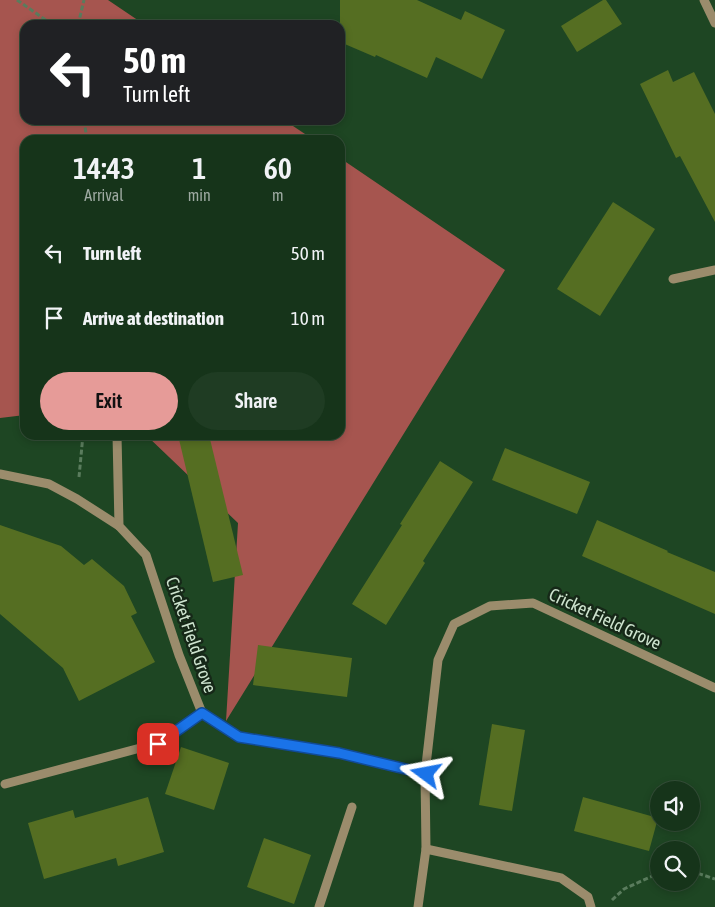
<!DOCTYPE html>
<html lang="en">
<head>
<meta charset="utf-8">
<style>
  :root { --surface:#16341a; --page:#1f3c23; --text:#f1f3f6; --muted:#9eaaa2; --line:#354f39; --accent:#e69b98 }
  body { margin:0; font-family:"Asap Condensed",sans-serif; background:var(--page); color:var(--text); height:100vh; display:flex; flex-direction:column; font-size:19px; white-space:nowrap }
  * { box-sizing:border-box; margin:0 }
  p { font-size:16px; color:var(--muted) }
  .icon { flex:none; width:28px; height:28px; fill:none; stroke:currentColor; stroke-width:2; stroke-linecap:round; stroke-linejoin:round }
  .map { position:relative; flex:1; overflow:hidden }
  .details { position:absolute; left:20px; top:135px; width:325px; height:305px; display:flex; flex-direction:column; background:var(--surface); border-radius:15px; box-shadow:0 2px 8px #0003,0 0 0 1px var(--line) }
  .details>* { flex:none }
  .banner { position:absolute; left:20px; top:20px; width:325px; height:105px; border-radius:15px; box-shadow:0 2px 8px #0003,0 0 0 1px var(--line); background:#202124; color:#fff; overflow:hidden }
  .controls { position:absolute; left:650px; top:781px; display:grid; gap:10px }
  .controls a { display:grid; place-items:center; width:50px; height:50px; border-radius:50%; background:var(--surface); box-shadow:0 2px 8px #0003,0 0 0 1px var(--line); font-size:25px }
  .pin { position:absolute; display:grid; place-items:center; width:42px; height:42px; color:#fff; margin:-21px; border-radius:10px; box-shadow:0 2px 8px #0006 }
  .me { position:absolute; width:55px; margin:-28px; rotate:283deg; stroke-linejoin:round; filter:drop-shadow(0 0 4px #0008) }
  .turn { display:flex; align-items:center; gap:18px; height:105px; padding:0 20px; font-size:22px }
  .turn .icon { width:65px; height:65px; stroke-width:2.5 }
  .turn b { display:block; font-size:35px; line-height:42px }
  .eta { display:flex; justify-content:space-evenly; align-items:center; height:85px; text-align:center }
  .eta b { font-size:30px; font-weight:600; line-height:35px }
  .cta { display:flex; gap:10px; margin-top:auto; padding:10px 20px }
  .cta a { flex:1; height:58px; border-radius:30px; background:var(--accent); color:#111; font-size:20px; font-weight:600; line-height:58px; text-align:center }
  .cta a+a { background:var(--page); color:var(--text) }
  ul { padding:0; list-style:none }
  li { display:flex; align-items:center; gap:15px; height:65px; padding:0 20px }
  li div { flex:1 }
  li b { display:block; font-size:19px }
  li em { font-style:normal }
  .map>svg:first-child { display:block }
  .forest { fill:#a6554f }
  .building { fill:#556e22 }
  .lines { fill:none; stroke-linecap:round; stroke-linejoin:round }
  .path { stroke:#5a7c5d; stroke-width:3; stroke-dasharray:5 2.5; stroke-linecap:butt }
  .minor { stroke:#9b8c6c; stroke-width:9 }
  .route-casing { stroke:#114b97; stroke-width:12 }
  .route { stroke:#1a73e8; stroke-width:9 }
  .labels { text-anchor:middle; stroke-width:5; stroke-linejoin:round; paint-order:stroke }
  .street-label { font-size:18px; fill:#cee4cf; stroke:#162818 }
</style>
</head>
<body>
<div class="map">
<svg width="715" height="907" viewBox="0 0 715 907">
  <rect width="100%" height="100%" fill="#1e4623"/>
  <g class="forest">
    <polygon points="0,0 108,0 145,25 25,25 25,120 284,120 314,140 25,140 25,415 0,418"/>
    <polygon points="340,158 505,270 226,721 238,523 146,435 340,435"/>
  </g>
  <g class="building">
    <polygon points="340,0 417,0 461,20 465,11 505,30 482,79 436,57 427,78 376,55 375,57 340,42"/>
    <polygon points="603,0 606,0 622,24 577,52 561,26"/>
    <polygon points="668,70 673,82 694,72 715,114 715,222 680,156 676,158 640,84"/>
    <polygon points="613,202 655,229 600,316 557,289"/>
    <polygon points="178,435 209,435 243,575 213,582"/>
    <polygon points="505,448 590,482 577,514 492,480"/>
    <polygon points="440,461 473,482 423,561 425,563 386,625 352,604 402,525 400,524"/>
    <polygon points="597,520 668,551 667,552 715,572 715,614 582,556"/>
    <polygon points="0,525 61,546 84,565 92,559 124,586 137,613 131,616 155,662 79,701 63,668 0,614"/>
    <polygon points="258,645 352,658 347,697 253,685"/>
    <polygon points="492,724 525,730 512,811 479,805"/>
    <polygon points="181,747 229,763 214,810 165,794"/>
    <polygon points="148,797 164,852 118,866 116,858 44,879 28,823 73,810 75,818"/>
    <polygon points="583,797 658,818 649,851 574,831"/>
    <polygon points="264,838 311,855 294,904 247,887"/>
  </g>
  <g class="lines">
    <g class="path">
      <polyline points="17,0 53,25"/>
      <polyline points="78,25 84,0"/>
      <polyline points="84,120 87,140"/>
      <polyline points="79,477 83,435"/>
      <polyline points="691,871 715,879"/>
      <polyline points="612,900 624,889 659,873"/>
    </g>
    <g class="minor">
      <polyline points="704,0 715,23"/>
      <polyline points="673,279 715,270"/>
      <polyline points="117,435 119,526 146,555 179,655 202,713 239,737 339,753 425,774 426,849 418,907"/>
      <polyline points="0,474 49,484 77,499 119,526"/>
      <polyline points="425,774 438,660 454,624 490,606 533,603 715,688"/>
      <polyline points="5,784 159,743 202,713"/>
      <polyline points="426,849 561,878 588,897 591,907"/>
      <polyline points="319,907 352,807"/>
    </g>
  </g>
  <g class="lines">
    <defs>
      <polyline id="route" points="158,744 202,713 239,737 339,753 426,774"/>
    </defs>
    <use href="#route" class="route-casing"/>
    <use href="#route" class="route"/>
  </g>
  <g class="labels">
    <g class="street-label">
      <text transform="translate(605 619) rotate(25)" y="6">Cricket Field Grove</text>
      <text transform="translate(191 635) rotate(71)" y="6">Cricket Field Grove</text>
    </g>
  </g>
</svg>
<div class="controls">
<a><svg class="icon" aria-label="sound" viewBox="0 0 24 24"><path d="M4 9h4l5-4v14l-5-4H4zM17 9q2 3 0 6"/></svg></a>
<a><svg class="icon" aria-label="search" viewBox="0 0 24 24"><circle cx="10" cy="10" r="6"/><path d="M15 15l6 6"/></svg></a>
</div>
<div class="pin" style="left:158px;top:744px;background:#d93025"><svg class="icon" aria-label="arrive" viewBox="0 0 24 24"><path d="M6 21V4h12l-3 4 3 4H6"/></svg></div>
<svg class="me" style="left:426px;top:774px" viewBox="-20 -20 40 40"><path d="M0-17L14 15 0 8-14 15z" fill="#1a73e8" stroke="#fff" stroke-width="4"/></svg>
<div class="banner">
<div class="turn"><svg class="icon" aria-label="left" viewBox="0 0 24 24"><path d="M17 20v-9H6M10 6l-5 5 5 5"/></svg><div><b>50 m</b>Turn left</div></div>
</div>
<section class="details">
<div class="eta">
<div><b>14:43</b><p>Arrival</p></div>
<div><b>1</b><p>min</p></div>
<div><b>60</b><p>m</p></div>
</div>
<ul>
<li><svg class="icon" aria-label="left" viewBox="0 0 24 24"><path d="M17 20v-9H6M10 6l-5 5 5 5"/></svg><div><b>Turn left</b></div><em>50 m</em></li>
<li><svg class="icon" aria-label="arrive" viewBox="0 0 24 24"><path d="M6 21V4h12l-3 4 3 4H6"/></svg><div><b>Arrive at destination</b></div><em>10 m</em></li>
</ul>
<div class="cta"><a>Exit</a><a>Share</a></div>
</section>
</div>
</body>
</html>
